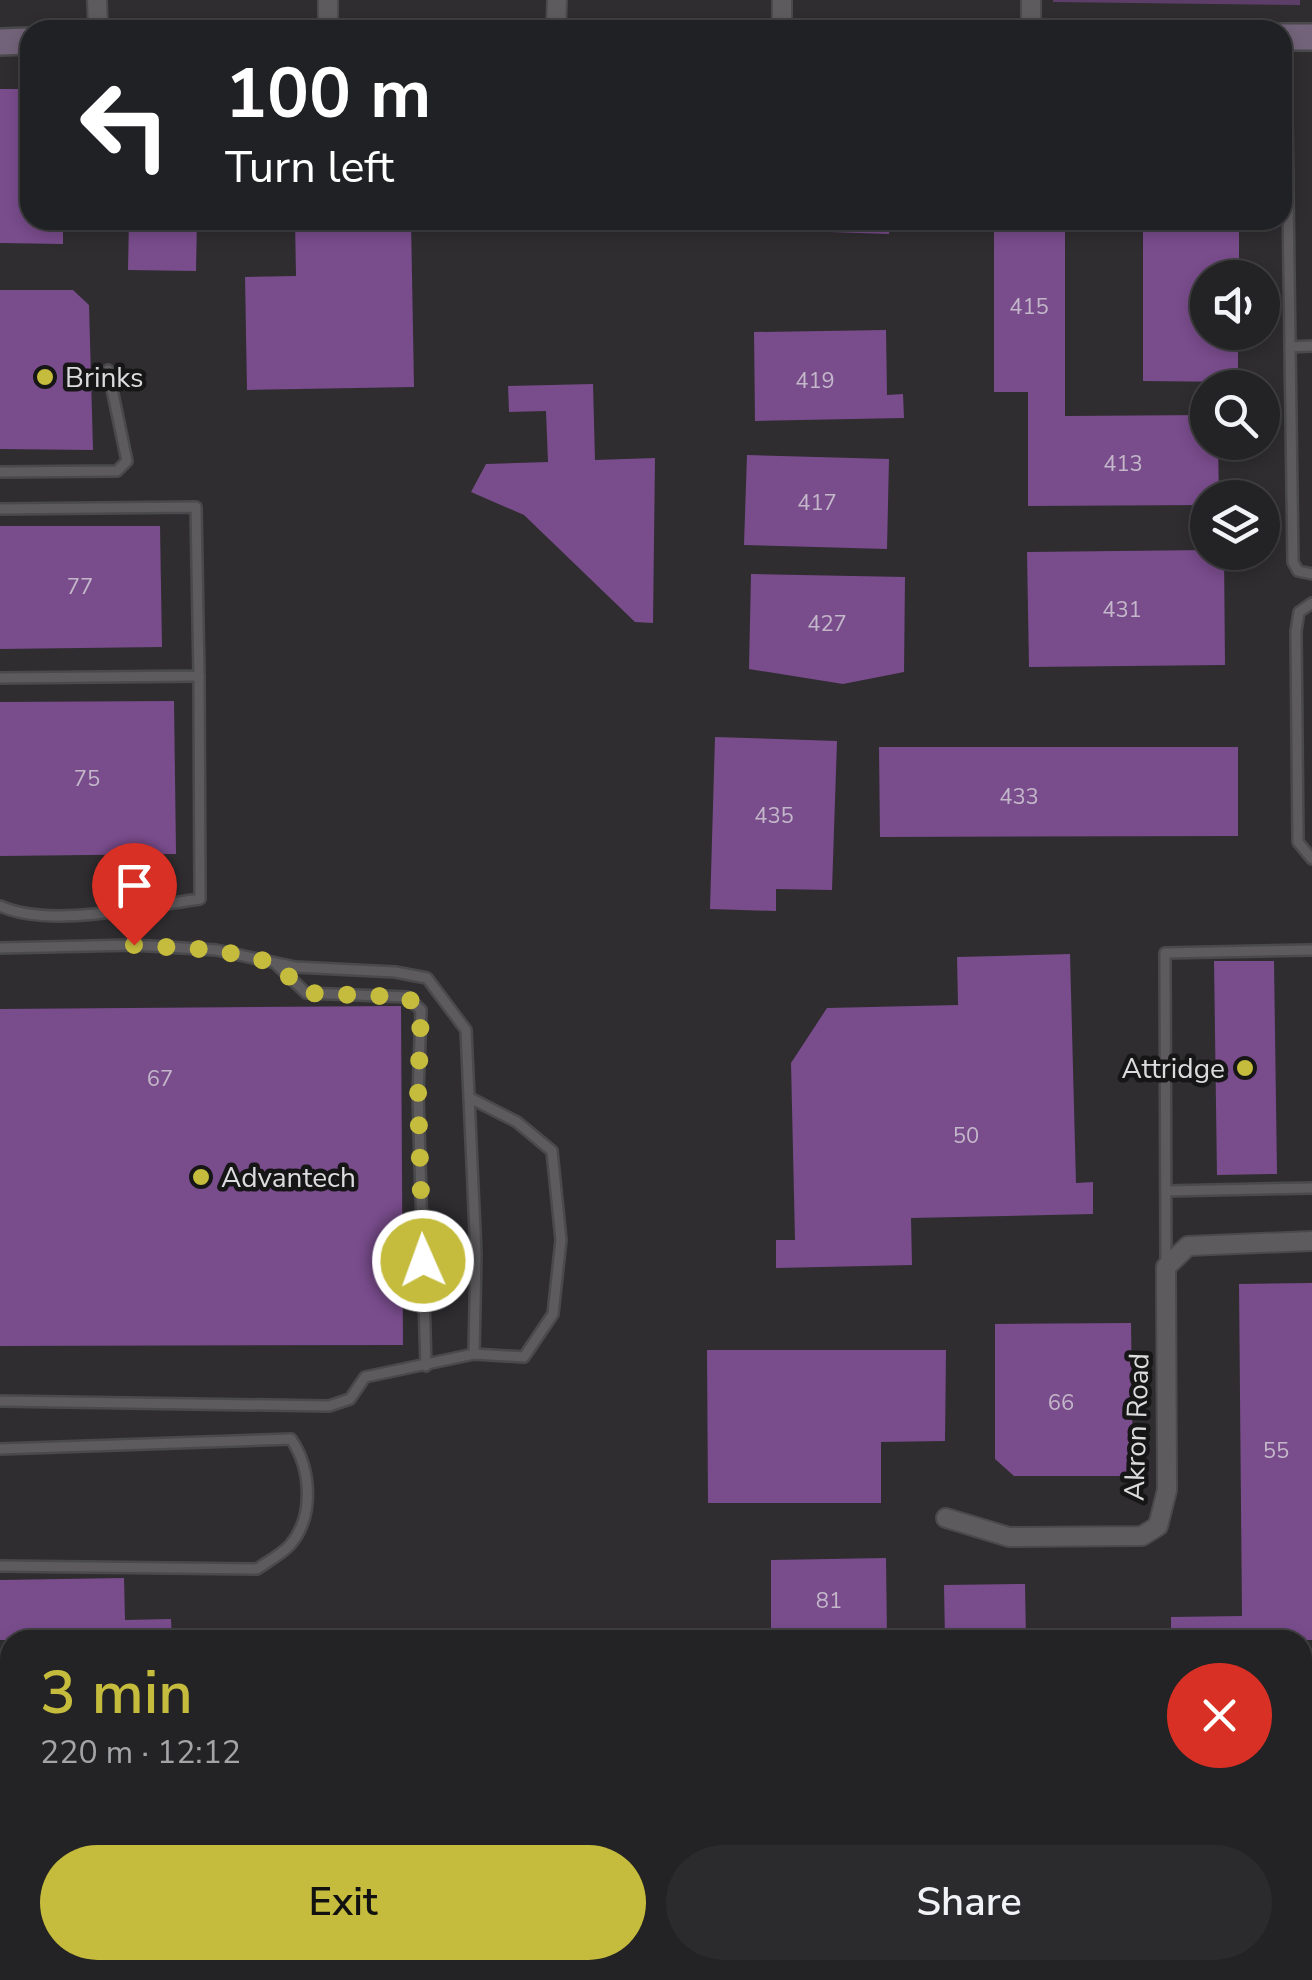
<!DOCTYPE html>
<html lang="en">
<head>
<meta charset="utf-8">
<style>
  :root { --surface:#232224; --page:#2b2a2c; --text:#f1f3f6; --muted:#a3a4a6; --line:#403f41; --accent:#c5bc3d }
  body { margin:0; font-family:"Nunito Sans",sans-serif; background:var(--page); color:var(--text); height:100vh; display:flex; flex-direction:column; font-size:38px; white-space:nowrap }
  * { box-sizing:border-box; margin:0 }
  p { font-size:32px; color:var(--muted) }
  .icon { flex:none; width:55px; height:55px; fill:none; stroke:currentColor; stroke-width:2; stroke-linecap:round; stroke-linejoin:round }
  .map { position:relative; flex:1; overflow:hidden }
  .drawer { position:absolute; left:0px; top:1630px; width:1312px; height:350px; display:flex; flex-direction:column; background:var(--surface); border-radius:30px 30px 0 0; box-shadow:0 5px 15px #0003,0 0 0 2px var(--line) }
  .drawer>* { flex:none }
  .hud { position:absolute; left:20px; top:20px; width:1272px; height:210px; border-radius:30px; box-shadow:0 5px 15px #0003,0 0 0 2px var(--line); background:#202124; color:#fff; overflow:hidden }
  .fabs { position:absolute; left:1190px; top:260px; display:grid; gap:20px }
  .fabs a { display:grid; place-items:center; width:90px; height:90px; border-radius:50%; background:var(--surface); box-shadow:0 5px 15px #0003,0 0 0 2px var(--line); font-size:50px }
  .pin { position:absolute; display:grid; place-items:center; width:85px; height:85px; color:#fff; margin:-102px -42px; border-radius:50% 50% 50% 0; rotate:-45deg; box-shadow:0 0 10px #0007 }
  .pin .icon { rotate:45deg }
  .me { position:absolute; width:110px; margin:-55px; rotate:358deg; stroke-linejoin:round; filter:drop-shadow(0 0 8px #0008) }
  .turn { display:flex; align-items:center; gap:35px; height:210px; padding:0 40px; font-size:45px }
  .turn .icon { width:130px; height:130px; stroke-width:2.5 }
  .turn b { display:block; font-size:70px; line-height:85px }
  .round { display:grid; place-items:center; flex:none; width:105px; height:105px; border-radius:52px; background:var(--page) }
  .summary { display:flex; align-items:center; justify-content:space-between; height:170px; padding:0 40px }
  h1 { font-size:60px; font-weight:600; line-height:75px; color:var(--accent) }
  .primary-button { display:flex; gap:20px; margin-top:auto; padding:20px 40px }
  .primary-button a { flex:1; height:115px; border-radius:60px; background:var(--accent); color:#111; font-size:40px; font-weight:600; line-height:115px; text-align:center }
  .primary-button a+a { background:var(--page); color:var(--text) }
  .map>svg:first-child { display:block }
  .green { fill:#5c3e68 }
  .building { fill:#794c8c }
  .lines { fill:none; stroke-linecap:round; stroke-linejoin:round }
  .service-casing { stroke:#4a494b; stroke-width:14 }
  .minor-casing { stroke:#4a494b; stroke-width:22 }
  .secondary-casing { stroke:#4a494b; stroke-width:30 }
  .path { stroke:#787679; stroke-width:2.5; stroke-dasharray:10 5; stroke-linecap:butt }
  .service { stroke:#5d5b5e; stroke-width:9 }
  .minor { stroke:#5d5b5e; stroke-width:18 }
  .secondary { stroke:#73637a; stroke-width:25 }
  .rail-casing { stroke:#8f8e90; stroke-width:9 }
  .rail { stroke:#171617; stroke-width:5; stroke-dasharray:15; stroke-linecap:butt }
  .route { stroke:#c5bc3d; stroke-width:18; stroke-dasharray:0 32.4 }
  .poi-dot { fill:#c5bc3d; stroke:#171617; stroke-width:4 }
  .labels { text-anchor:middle; stroke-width:9; stroke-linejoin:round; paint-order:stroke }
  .number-label { font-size:22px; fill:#c3b7c9 }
  .poi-label { font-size:28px; fill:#dcdbdd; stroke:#171617; text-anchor:start }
  .street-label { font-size:28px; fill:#dcdbdd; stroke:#171617 }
</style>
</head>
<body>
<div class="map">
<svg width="1312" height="1980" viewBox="0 0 1312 1980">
  <rect width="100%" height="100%" fill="#2f2d30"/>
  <polygon class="green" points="1053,0 1300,0 1300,5 1053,2"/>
  <g class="building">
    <polygon points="0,89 30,89 30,220 63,220 63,244 0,243"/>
    <polygon points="129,220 197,220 196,271 128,270"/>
    <polygon points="295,220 411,220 414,387 247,390 245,277 296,276"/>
    <polygon points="801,220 890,220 889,234 800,231"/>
    <polygon points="994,220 1065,220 1065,416 1208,415 1208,442 1218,442 1219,498 1208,498 1208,505 1028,506 1028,392 994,392"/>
    <polygon points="1143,220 1239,220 1239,278 1208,278 1208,332 1238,332 1238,382 1143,381"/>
    <polygon points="0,290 73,290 89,305 93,450 0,449"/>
    <polygon points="886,330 887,395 903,394 904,418 755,421 754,332"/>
    <polygon points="593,384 595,460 655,458 653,623 635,622 524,515 471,492 486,464 548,462 546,411 509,412 508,386"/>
    <polygon points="747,455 889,459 887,549 744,545"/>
    <polygon points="0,526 160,526 162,647 0,649"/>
    <polygon points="1208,550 1224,552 1225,665 1029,667 1027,552"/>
    <polygon points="751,574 905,577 904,672 843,684 749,669"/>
    <polygon points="174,701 176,854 0,856 0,702"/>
    <polygon points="715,737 837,741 832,890 776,889 776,911 710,909"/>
    <polygon points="879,747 1238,747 1238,836 880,837"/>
    <polygon points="1070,954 1076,1183 1093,1182 1093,1214 911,1218 912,1265 776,1268 776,1240 795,1240 791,1063 827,1008 958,1005 957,957"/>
    <polygon points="1214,961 1274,961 1277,1174 1217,1175"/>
    <polygon points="401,1006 403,1345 0,1346 0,1009"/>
    <polygon points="1312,1283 1312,1640 1171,1640 1171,1617 1242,1616 1239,1284"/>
    <polygon points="1131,1323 1133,1476 1014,1476 995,1459 995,1324"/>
    <polygon points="707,1350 946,1350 945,1441 881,1442 881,1503 708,1503"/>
    <polygon points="886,1558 887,1640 771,1640 771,1560"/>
    <polygon points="124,1578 125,1620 171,1619 172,1640 0,1640 0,1580"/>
    <polygon points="1025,1584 1026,1640 945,1640 944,1585"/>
  </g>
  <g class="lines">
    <defs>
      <g id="service">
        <polyline points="1286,41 1290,347 1312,346"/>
        <polyline points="1290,347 1293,562 1298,571 1312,574"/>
        <polyline points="0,472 117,471 127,461 108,370"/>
        <polyline points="0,509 196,507 199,676 0,678"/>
        <polyline points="1312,603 1299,612 1296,631 1298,842 1312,859"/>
        <path d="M0 906C51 929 144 906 200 899L199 676"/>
        <polyline points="0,948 134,945 216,950 295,967 395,972 427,978 466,1030 476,1254 474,1354"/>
        <polyline points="277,965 306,993 407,997 421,1010 418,1095 426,1366"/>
        <polyline points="1166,1191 1312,1188"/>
        <polyline points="1166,1264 1165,953 1312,950"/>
        <polyline points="0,1401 329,1406 350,1399 365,1377 474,1354 524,1357 553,1314 561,1240 552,1151 517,1122 470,1098"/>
        <path d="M0 1449 291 1439C311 1468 315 1516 290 1545 282 1554 267 1562 257 1569L0 1566"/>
        <polyline points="1302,1894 1312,1890"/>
        <polyline points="964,1980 982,1970"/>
        <polyline points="1053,1980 1057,1970"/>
      </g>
      <g id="minor">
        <polyline points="97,0 98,30"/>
        <polyline points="328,30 328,0"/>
        <polyline points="556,30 557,0"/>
        <polyline points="782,30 782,0"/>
        <polyline points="1031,30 1031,0"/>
        <polyline points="946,1518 1009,1537 1142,1536 1158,1526 1167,1490 1166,1267 1188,1246 1312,1241"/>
        <polyline points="1190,1970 1191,1980"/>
      </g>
      <g id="secondary">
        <polyline points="1282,37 1312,37"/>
        <polyline points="0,42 30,41"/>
      </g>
    </defs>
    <use href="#service" class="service-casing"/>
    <use href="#minor" class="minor-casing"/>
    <use href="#secondary" class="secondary-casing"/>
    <polyline class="path" points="1067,1978 1174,1975"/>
    <use href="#service" class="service"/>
    <use href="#minor" class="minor"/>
    <use href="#secondary" class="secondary"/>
    <defs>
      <g id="rail">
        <polyline points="1302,1769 1312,1766"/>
        <polyline points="1302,1795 1312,1792"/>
        <polyline points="1302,1816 1312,1813"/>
        <polyline points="673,1980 705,1970"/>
        <polyline points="709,1980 741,1970"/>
        <polyline points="742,1980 774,1970"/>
        <polyline points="777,1980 809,1970"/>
      </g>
    </defs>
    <use href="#rail" class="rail-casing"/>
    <use href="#rail" class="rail"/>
  </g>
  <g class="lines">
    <polyline class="route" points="134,945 216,950 275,963 306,993 407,997 421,1010 418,1096 423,1261"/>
  </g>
  <g class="poi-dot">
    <circle cx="45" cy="377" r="10"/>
    <circle cx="1245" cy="1068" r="10"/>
    <circle cx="201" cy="1177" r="10"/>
  </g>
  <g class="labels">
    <g class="number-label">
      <text x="1029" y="314">415</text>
      <text x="815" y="388">419</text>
      <text x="1123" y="471">413</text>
      <text x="817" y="510">417</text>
      <text x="80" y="594">77</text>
      <text x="1122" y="617">431</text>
      <text x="827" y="631">427</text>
      <text x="87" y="786">75</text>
      <text x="1019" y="804">433</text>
      <text x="774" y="823">435</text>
      <text x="160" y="1086">67</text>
      <text x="966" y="1143">50</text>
      <text x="1061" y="1410">66</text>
      <text x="1276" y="1458">55</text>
      <text x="829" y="1608">81</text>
    </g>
    <g class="poi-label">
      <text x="65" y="387">Brinks</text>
      <text x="1225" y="1078" text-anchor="end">Attridge</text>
      <text x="221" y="1187">Advantech</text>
    </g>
    <g class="street-label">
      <text transform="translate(1136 1427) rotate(-88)" y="10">Akron Road</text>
    </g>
  </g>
</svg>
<div class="fabs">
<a><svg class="icon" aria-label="sound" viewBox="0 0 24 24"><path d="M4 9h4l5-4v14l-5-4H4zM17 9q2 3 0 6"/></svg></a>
<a><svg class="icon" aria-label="search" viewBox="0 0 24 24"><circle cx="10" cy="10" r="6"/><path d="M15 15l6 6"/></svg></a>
<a><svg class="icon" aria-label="layers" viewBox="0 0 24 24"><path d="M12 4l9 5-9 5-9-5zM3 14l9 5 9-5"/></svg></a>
</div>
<div class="pin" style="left:134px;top:945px;background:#d93025"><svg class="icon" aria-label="arrive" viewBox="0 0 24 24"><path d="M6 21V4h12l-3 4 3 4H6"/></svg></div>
<svg class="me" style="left:423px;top:1261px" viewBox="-20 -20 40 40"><circle r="17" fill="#c5bc3d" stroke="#fff" stroke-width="3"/><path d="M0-11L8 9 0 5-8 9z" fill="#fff"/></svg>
<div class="hud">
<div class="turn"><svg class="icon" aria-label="left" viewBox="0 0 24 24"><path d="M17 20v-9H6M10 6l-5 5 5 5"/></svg><div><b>100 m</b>Turn left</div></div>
</div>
<section class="drawer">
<div class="summary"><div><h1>3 min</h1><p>220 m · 12:12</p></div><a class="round" style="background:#d93025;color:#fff"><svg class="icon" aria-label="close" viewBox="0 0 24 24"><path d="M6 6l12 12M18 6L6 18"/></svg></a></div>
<div class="primary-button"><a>Exit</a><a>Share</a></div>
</section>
</div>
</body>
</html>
